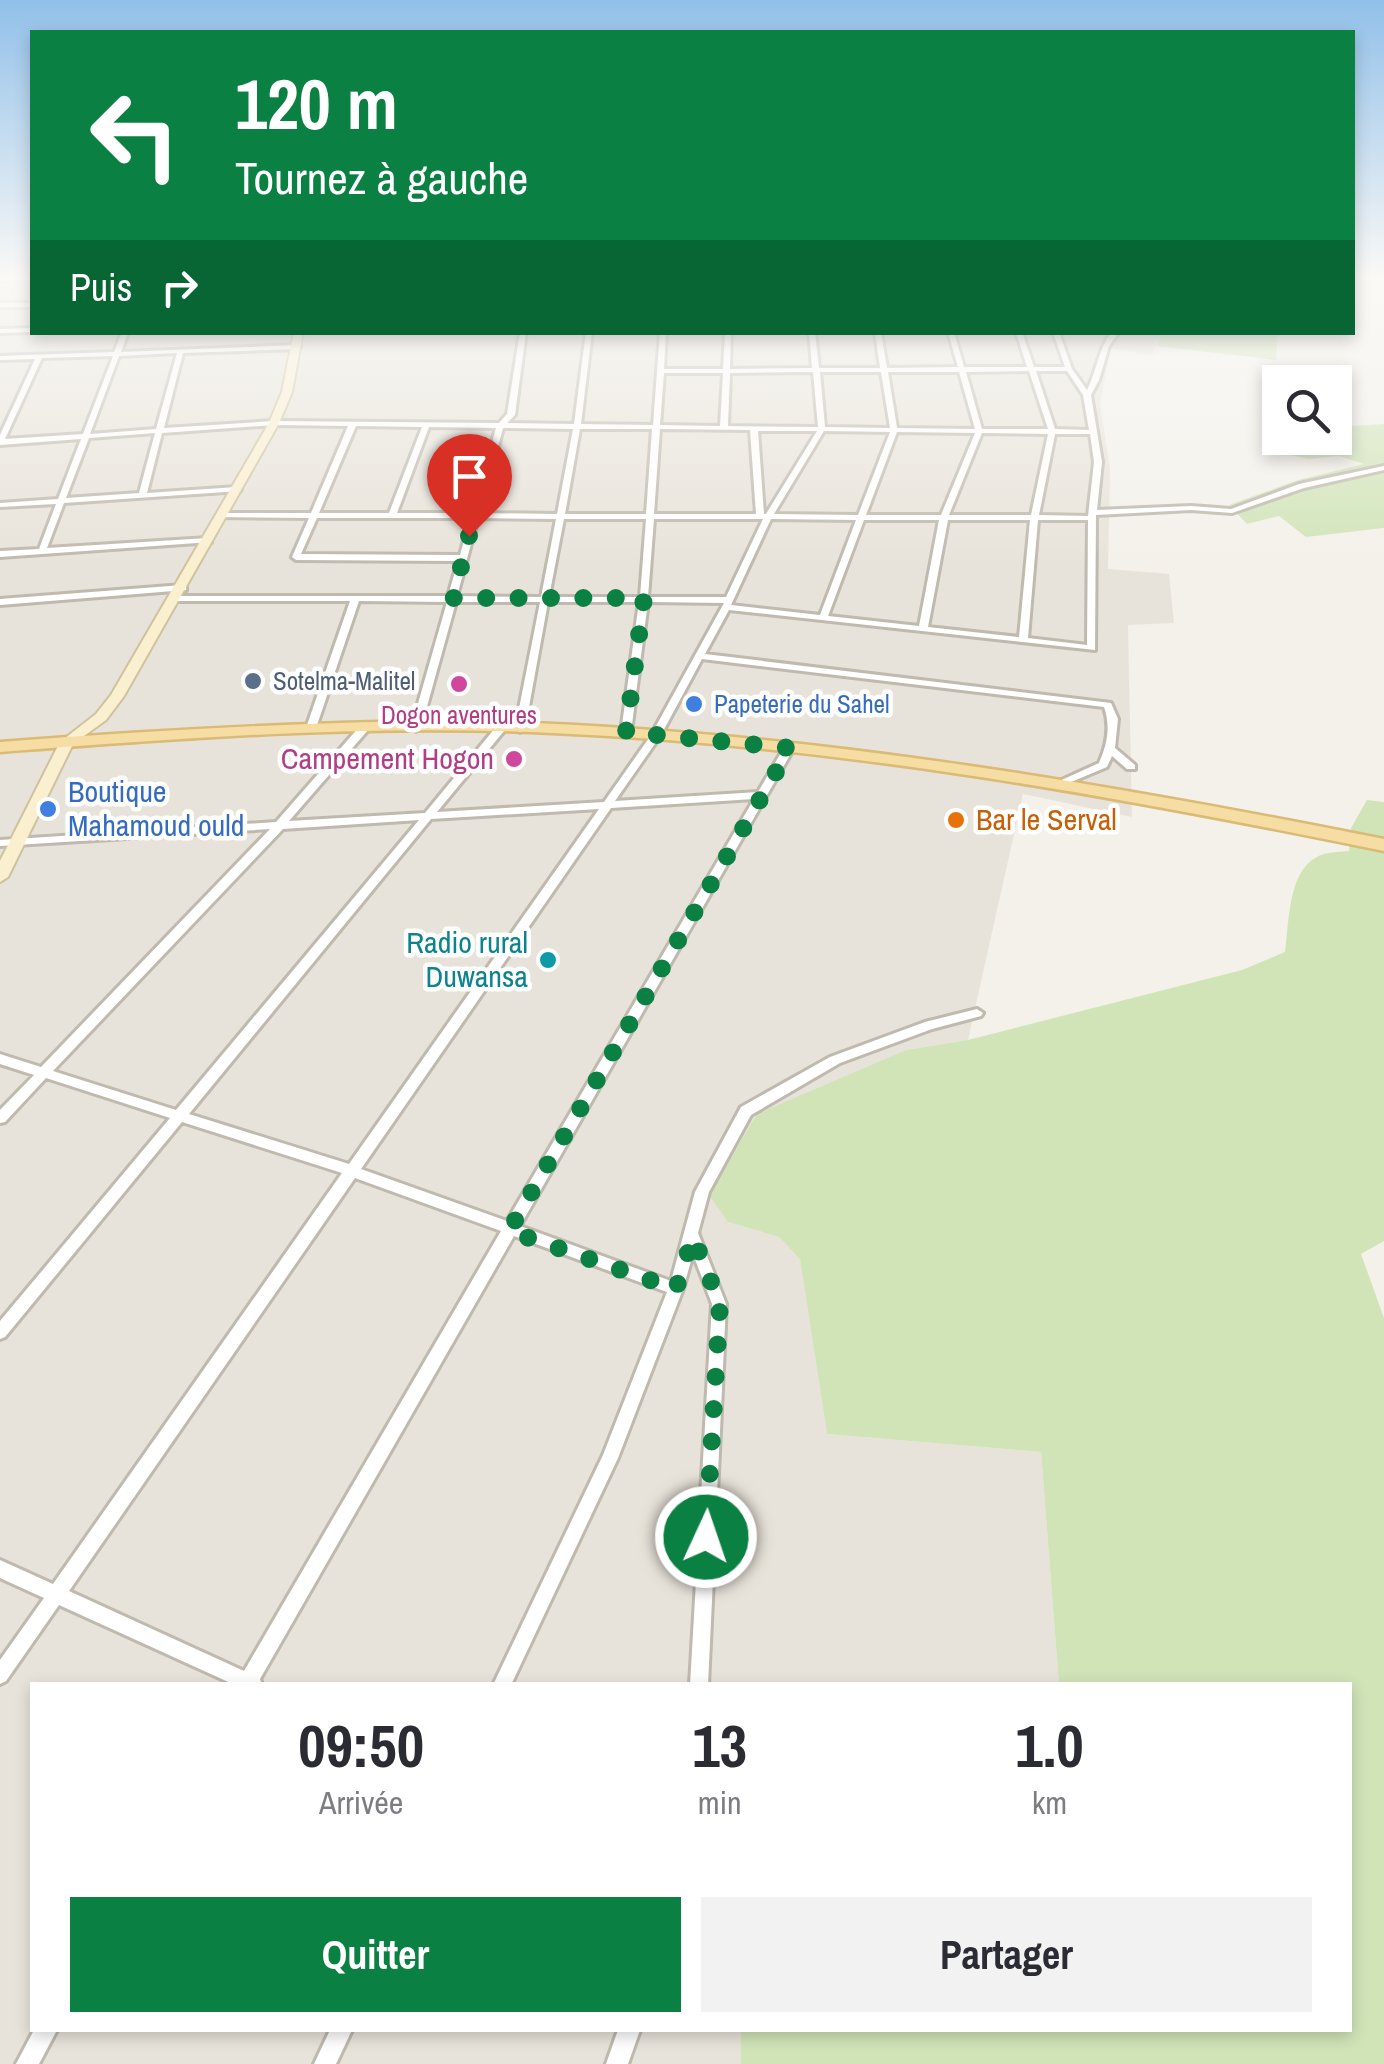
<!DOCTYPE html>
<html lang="fr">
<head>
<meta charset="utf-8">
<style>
  :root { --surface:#fff; --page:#f2f2f3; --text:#2b2b33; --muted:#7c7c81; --accent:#0b8043 }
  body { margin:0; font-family:"Archivo Narrow",sans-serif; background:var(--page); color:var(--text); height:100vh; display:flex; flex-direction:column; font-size:38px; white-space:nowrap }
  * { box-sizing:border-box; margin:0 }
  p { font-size:32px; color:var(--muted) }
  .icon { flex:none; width:55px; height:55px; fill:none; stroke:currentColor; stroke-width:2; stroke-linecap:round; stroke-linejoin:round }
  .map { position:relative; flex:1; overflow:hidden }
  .sheet { position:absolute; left:30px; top:1682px; width:1322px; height:350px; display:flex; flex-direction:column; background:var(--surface); border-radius:0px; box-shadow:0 5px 15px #0003 }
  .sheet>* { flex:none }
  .top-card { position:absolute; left:30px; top:30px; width:1325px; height:305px; border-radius:0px; box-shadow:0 5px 15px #0003; background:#0b8043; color:#fff; overflow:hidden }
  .tools { position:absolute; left:1262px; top:365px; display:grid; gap:20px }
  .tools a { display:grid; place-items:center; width:90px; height:90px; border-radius:0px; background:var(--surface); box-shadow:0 5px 15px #0003; font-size:50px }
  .pin { position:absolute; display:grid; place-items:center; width:85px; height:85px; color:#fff; margin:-102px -42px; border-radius:50% 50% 50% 0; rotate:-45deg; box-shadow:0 0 10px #0007 }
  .pin .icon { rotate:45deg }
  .me { position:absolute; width:110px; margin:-55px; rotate:3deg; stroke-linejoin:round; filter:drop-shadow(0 0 8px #0008) }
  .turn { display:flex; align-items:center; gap:35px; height:210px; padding:0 40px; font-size:45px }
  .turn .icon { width:130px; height:130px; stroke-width:2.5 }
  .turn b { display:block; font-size:70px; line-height:85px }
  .then { display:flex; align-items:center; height:95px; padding:0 40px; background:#0003; gap:20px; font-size:38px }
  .eta { display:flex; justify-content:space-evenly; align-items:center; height:170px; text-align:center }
  .eta b { font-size:60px; font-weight:700; line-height:70px }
  .button { display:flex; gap:20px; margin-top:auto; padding:20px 40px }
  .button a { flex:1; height:115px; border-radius:0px; background:var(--accent); color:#fff; font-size:40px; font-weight:700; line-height:115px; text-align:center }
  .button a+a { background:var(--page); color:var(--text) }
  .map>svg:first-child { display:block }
  .residential { fill:#e8e3da }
  .green { fill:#d1e4b8 }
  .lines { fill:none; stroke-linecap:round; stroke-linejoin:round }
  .street-casing { stroke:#bfb9ae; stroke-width:6 }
  .secondary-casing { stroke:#cfc29f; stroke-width:4 }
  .primary-casing { stroke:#daba74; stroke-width:5 }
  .street { fill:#fff; fill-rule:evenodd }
  .secondary { fill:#faefcf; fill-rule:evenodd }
  .primary { fill:#f5dda3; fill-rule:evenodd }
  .route { stroke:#0b8043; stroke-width:18; stroke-dasharray:0 32.4 }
  .service-dot { fill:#5c6f8a; stroke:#fff; stroke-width:4 }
  .hotel-dot { fill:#d1479c; stroke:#fff; stroke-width:4 }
  .shop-dot { fill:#3f7fe0; stroke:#fff; stroke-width:4 }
  .food-dot { fill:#e8710a; stroke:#fff; stroke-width:4 }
  .culture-dot { fill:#0f9aa8; stroke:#fff; stroke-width:4 }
  .labels { text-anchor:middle; stroke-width:9; stroke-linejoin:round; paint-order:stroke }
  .far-service-label { font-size:25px; fill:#4e5e75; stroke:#fff; text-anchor:start }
  .far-shop-label { font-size:25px; fill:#366cbe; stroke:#fff; text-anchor:start }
  .far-hotel-label { font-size:25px; fill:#b23c85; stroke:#fff }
  .hotel-label { font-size:30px; fill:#b23c85; stroke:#fff; text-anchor:end }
  .shop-label { font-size:30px; fill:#366cbe; stroke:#fff; text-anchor:start }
  .food-label { font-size:30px; fill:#c56008; stroke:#fff; text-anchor:start }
  .culture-label { font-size:30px; fill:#0d838f; stroke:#fff; text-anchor:end }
</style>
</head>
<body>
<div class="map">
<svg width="1384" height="2064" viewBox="0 0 1384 2064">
  <rect width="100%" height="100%" fill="#f4f1eb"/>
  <polygon class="residential" points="0,277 32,277 32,332 1161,333 1152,355 1111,348 1100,404 1110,468 1108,569 1169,574 1174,623 1128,625 1132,817 1023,794 968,1040 906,1050 728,1222 779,1237 800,1258 827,1434 1041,1452 1059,1685 32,1685 32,2030 741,2030 741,2064 0,2064"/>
  <g class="green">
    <polygon points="1161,333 1278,333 1276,360 1157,346"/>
    <path d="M1384 424V528L1306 537 1279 516 1247 524 1229 505 1298 480 1364 464 1339 456 1308 459 1265 449C1288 435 1309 438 1335 438V427Z"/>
    <path d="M1367 800 1384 802V1241L1361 1254 1384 1318V2064H741V2030H1350V1685H1059L1041 1452 827 1434 800 1259 779 1237 728 1222 709 1195 757 1114 906 1050 968 1040 1242 970 1285 952C1289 923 1288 871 1317 857 1325 852 1339 852 1349 851L1351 828Z"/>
  </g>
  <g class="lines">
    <defs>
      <g id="street">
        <polygon points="0,277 32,277 32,280 0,281"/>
        <rect x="0" y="303" width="32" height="4"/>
        <polygon points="32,328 32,332 0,333 0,329"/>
        <path d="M122 332H128L121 352 297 345 300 347 297 349 183 353 164 428 274 421 499 423 507 414 520 332H526L515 415 507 423 574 424 586 332H592L581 424 653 425 660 332H666L664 369H723L725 332H731L730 369 812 368 809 332H815L819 368H880L875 332H881L887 368 958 367 948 332H954L964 367H1027L1016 332H1022L1034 367H1065L1053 332H1059L1072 369 1087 390C1097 371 1098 349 1112 332H1119L1109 346 1099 380 1091 395 1102 462 1097 510 1191 506 1231 509 1299 484 1384 466V470L1304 488 1232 513 1191 510 1096 515 1095 650 729 610 705 654 1111 703 1118 719 1115 748 1135 765V769H1127L1112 756 1107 767 1064 785H1056L1055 783 1099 763C1107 745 1111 727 1104 707L702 659 661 735 615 801 758 792 785 746 789 745 794 748 520 1226 671 1281 695 1192 741 1107 830 1057 925 1022 977 1009 983 1013 981 1016 932 1029 840 1063 751 1115 709 1192 698 1233 726 1304 708 1685H690L712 1304 693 1254 683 1289 618 1458 511 1685H493L603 1455 667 1292 514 1236 260 1679 262 1685H235L59 1605 6 1681 0 1684V1660L44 1598 0 1578V1560L53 1584 342 1173 182 1122 5 1337 0 1339V1321L170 1118 46 1078 5 1122 0 1123V1110L34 1075 0 1064V1054L41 1067 270 829 0 846V840L276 822 360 726H368V730L289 821 425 813 496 727H504V731L437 812 604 802 651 735 724 603 648 602 631 732 626 735 621 732 639 602H548L525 729 520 732 515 729 540 602H456L421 728 416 731 411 728 447 602 359 601 316 728 315 730H307L306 728 350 601H177L174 600V596H448L458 561 296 560 292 557 309 518 219 517 218 515 222 513H311L348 426 274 425 162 433 147 493 237 487 241 489 240 491 64 503 47 548 208 538H211V542L0 557V551L39 549 56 504 0 507V503L58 499 81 439 0 445V435L35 359 0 360V356L114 352ZM177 353 156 429 90 434 119 356ZM113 356 83 434 5 439 42 358ZM1029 371 1048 429H982L966 372ZM1036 371H1067L1083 395 1089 430 1055 429ZM813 372 818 427 728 426 730 373ZM820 372H881L890 428 825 427ZM888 372H959L975 429 897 428ZM664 373H723L720 426 660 425ZM356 426 422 427 389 513H319ZM429 427 496 428 472 513H397ZM503 428 573 429 557 514 480 513ZM580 429H652L646 514H565ZM660 429 750 430 756 514H654ZM758 431H817L766 514H764ZM824 431 890 432 858 515 774 514ZM897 432 975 433 941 515H866ZM155 433 139 493 66 498 89 438ZM982 433 1048 434 1031 515H949ZM1055 434H1090L1094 462 1088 516 1039 515ZM317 518H470L460 555 301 554ZM478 518 556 519 541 597 457 596ZM564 519H646L640 597H549ZM654 519H763L726 597H648ZM771 519 856 520 820 615 731 605ZM864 520H939L919 626 828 616ZM948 520H1030L1019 637 928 627ZM1038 520H1088L1087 645 1028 638ZM754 799 507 1221 361 1169 611 808ZM599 809 349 1164 189 1114 431 819ZM419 820 176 1110 53 1071 283 829ZM355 1178 501 1231 244 1671 69 1591Z"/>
        <polygon points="183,585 186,586 186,590 0,605 0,599"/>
        <polygon points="34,2030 57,2030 39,2064 16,2064"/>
        <polygon points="330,2030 352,2030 336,2064 314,2064"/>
        <polygon points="618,2030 640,2030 628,2064 606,2064"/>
      </g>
      <polygon id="secondary" points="294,332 303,332 292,392 279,423 124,696 106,720 73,744 8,877 0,882 0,861 60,742 96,714 111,695 269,423 282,392"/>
      <path id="primary" d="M471 721C779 728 1083 779 1384 839V851C1110 795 832 745 552 733 368 724 184 738 0 752V742C157 730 314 721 471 721Z"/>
    </defs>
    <use href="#street" class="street-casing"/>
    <use href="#secondary" class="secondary-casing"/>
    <use href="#primary" class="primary-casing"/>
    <use href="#street" class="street"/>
    <use href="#secondary" class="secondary"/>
    <use href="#primary" class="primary"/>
  </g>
  <linearGradient id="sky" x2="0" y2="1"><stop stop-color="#91c0e9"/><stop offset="0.49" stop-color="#faf9f6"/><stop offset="1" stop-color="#faf9f6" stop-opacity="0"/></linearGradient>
  <rect width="1384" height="566" fill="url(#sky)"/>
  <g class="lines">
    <polyline class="route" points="469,536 453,598 644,598 626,732 790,748 509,1231 676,1289 693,1237 720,1304 706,1537"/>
  </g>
  <circle class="service-dot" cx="253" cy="681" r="10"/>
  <g class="hotel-dot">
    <circle cx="459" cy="684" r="10"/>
    <circle cx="514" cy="759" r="10"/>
  </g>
  <g class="shop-dot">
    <circle cx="694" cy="704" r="10"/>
    <circle cx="48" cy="809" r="10"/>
  </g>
  <circle class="food-dot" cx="956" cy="820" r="10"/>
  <circle class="culture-dot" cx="548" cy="960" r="10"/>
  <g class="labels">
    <g class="far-service-label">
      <text x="273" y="690">Sotelma-Malitel</text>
    </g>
    <g class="far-shop-label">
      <text x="714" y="713">Papeterie du Sahel</text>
    </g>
    <g class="far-hotel-label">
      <text x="459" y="724">Dogon aventures</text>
    </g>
    <g class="hotel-label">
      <text x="494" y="769">Campement Hogon</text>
    </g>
    <g class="shop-label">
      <text x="68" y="802">Boutique<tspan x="68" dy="34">Mahamoud ould</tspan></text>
    </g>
    <g class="food-label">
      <text x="976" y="830">Bar le Serval</text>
    </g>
    <g class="culture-label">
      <text x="528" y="953">Radio rural<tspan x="528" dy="34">Duwansa</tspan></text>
    </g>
  </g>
</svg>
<div class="tools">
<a><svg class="icon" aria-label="search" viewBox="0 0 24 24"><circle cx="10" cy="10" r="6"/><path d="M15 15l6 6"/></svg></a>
</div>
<div class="pin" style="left:469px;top:536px;background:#d93025"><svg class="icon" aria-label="arrive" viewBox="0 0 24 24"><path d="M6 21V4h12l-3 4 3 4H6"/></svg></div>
<svg class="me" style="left:706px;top:1537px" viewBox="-20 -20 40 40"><circle r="17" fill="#0b8043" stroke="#fff" stroke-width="3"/><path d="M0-11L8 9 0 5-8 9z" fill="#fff"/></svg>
<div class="top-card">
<div class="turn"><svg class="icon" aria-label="left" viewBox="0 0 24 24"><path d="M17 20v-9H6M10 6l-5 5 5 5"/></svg><div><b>120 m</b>Tournez à gauche</div></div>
<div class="then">Puis<svg class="icon" aria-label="right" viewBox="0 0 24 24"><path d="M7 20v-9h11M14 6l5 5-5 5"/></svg></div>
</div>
<section class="sheet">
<div class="eta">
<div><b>09:50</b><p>Arrivée</p></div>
<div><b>13</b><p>min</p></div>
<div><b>1.0</b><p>km</p></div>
</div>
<div class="button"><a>Quitter</a><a>Partager</a></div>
</section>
</div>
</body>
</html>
